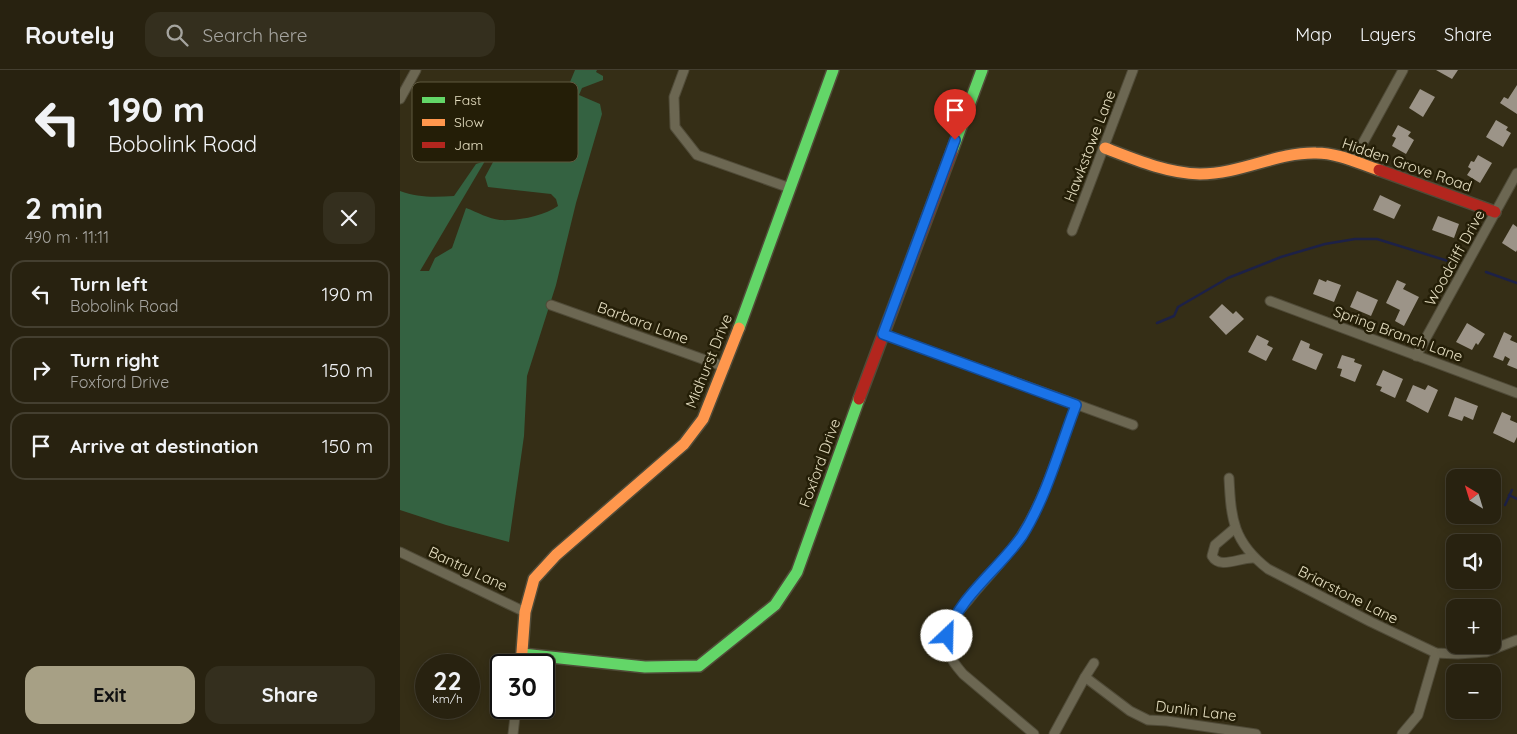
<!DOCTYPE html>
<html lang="en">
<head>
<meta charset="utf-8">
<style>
  :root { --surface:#282210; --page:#342f1e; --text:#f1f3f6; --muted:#a5a49f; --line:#443f30; --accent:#a7a085 }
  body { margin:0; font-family:Quicksand,sans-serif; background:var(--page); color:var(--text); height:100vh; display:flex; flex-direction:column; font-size:19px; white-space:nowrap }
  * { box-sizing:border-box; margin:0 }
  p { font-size:16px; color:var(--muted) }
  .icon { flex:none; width:28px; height:28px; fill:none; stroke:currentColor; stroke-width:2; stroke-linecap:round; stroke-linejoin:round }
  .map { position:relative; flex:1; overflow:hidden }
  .details { display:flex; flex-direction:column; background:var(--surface); width:400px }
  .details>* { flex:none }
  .top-card { background:#282210; color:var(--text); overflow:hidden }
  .needle { width:32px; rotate:322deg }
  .fabs { position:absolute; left:1046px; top:399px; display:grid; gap:10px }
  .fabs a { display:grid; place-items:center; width:55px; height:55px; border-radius:10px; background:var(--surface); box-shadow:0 2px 12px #0003,0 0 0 1px var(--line); font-size:25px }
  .speed { position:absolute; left:15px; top:584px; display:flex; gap:10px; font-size:25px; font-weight:700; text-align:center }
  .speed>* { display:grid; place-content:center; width:65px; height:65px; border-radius:50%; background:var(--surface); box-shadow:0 2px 12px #0003,0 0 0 1px var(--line); line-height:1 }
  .speed small { font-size:12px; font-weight:400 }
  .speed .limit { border:2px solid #111; border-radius:8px; background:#fff; color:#111 }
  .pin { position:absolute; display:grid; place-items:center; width:42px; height:42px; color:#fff; margin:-51px -21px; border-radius:50% 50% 50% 0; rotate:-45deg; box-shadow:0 0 5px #0007 }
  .pin .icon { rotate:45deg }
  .me { position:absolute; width:55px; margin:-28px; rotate:24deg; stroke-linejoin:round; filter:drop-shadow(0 0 4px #0008) }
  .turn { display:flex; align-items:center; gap:18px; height:105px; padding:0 25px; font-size:22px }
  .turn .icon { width:65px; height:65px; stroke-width:2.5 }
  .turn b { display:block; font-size:35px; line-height:42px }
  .round { display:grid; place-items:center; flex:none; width:52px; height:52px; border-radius:15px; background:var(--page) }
  .summary { display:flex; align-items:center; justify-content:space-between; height:85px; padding:0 25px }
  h1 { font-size:30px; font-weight:700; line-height:38px }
  .primary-button { display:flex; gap:10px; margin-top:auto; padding:10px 25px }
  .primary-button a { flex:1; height:58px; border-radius:15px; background:var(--accent); color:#111; font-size:20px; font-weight:700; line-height:58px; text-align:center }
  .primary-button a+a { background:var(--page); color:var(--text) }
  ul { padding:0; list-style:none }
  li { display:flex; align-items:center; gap:15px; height:68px; margin:0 10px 8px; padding:0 15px; border:2px solid var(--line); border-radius:15px }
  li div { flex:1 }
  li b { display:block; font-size:19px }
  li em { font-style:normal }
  header { display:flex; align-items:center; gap:30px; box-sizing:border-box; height:70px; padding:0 25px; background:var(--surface); border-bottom:1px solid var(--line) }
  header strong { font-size:24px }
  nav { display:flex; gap:28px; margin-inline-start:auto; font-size:18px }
  .search { width:350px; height:45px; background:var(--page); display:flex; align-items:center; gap:12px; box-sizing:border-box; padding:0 18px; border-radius:15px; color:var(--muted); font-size:19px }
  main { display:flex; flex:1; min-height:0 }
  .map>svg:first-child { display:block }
  .forest { fill:#346241 }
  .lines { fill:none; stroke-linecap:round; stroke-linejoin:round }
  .stream { stroke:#1d2147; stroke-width:2.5 }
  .building { fill:#9c9488 }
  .street-casing { stroke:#504b38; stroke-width:11 }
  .fast-casing { stroke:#504b38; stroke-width:14 }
  .slow-casing { stroke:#504b38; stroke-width:14 }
  .jam-casing { stroke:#504b38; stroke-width:14 }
  .street { stroke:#6c6752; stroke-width:9 }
  .fast { stroke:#63d668; stroke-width:11 }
  .slow { stroke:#ff974d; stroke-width:11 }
  .jam { stroke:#b3261e; stroke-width:11 }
  .route-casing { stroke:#114b97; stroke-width:12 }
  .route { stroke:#1a73e8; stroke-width:9 }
  .labels { text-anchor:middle; stroke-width:5; stroke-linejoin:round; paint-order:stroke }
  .street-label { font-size:15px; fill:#e5dec1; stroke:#241e07 }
  .key { fill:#241e07; stroke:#5e583f; stroke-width:1 }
  .key-label { font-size:14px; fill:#e5dec1 }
</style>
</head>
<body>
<header>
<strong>Routely</strong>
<div class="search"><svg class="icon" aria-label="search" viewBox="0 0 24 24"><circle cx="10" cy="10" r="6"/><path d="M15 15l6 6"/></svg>Search here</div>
<nav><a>Map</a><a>Layers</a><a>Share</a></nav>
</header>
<main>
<section class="details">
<div class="top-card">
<div class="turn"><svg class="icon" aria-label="left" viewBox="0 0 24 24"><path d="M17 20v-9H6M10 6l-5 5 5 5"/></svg><div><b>190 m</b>Bobolink Road</div></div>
</div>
<div class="summary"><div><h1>2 min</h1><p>490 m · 11:11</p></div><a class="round"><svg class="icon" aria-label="close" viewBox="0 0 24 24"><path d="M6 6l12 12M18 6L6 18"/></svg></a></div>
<ul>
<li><svg class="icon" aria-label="left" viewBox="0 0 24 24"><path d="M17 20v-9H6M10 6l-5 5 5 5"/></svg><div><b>Turn left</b><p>Bobolink Road</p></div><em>190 m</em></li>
<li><svg class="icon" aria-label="right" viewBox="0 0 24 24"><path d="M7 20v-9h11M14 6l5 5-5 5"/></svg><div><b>Turn right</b><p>Foxford Drive</p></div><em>150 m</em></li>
<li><svg class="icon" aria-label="arrive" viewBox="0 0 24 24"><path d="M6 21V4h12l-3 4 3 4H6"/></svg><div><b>Arrive at destination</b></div><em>150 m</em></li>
</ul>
<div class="primary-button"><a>Exit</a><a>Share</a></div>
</section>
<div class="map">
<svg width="1117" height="664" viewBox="0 0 1117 664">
  <rect width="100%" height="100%" fill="#352e16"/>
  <path class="forest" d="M175 0H197L196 2 203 6V10L182 18 179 25 200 34 202 44 176 133 156 215 127 306 124 366 109 472 46 455 0 440V121C18 128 36 127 54 126L76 94 85 91 20 201H29L35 188 52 178 66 138C77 142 89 149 100 150 118 151 144 146 158 136L156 129 151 124 88 117 85 107 129 25 163 29Z"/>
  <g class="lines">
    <g class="stream">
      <polyline points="1086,202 1117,213"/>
      <polyline points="757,253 774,246 778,237 828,208 881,187 925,174 955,169 977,169 1048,191"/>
      <polyline points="1109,425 1117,429"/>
      <polyline points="1105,435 1112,420"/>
    </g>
  </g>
  <g class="building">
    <polygon points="1036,0 1058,0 1052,9"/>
    <polygon points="1117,15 1117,44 1100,33 1104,27 1108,29"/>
    <polygon points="1020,19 1035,27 1023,47 1009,38"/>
    <polygon points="1096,50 1108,57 1106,60 1111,63 1103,77 1086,67"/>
    <polygon points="998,55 1011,62 1008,66 1014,70 1006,84 992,76 996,68 992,66"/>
    <polygon points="1078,85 1092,93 1080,113 1067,105 1071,99 1068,97 1071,91 1074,92"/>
    <polygon points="980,125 1001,135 994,149 973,140"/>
    <polygon points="1038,146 1059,154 1054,168 1032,160"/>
    <polygon points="1113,154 1117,157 1117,180 1116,182 1102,173"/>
    <polygon points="919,209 926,212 927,210 941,215 934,232 913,224"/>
    <polygon points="997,210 1006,214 1003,219 1019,227 1004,256 995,251 1000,240 986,233"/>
    <polygon points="957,221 978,230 971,246 950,237"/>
    <polygon points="822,234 833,244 836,241 844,249 826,265 809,247"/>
    <polygon points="1067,253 1085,264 1078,275 1076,273 1072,280 1056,272"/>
    <polygon points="1104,262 1112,266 1110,270 1117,273 1117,299 1107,295 1110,289 1105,286 1103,291 1093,287"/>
    <polygon points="857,265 869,271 867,275 873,278 866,291 848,282"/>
    <polygon points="901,270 910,274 909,278 923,284 916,300 892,290"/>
    <polygon points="942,285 955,289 954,292 962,295 955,312 940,306 942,299 937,298"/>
    <polygon points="983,300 1003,309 995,328 980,321 982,317 976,315"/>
    <polygon points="1013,315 1025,320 1028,315 1038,320 1028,343 1006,331"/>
    <polygon points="1055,327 1078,336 1073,350 1064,346 1062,351 1048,346"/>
    <polygon points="1102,342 1111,346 1110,350 1117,353 1117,367 1114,373 1093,363"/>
  </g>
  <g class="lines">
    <defs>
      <g id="street">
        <polyline points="284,0 274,27 275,57 297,85 390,118"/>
        <polyline points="0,29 16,0"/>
        <polyline points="953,91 1003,0"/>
        <polyline points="672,161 733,0"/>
        <polyline points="870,231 1117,323"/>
        <polyline points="151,235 325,297"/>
        <polyline points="483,264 733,355"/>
        <polyline points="1016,286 1117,103"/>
        <path d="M829 408C831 449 833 472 868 499L971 552 1036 583 1058 584 1086 582 1117 570"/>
        <path d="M835 458 815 475 812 486C820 500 840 487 854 488"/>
        <polyline points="0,482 125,542"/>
        <polyline points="685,607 730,641 748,650 767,651 856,664"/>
        <polyline points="113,664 116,638"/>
        <path d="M634 664 563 604C550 589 541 576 550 556 554 545 563 537 570 528 587 507 607 488 621 466 645 429 660 377 676 335"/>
        <polyline points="654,664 685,607 694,593"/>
        <polyline points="1002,664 1018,645 1036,583"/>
      </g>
      <g id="fast">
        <polyline points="552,81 582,0"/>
        <polyline points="339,258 433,0"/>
        <polyline points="122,584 245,597 299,596 375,535 397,502 459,329"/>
      </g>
      <g id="slow">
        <path d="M705 78C736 90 767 103 800 104 841 104 877 82 916 83 938 83 958 93 979 100"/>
        <polyline points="121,595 125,542 134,509 156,485 284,374 303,349 339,258"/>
      </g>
      <g id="jam">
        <polyline points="979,100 1095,142"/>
        <polyline points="459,329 552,81"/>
      </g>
    </defs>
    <use href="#street" class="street-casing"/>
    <use href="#fast" class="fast-casing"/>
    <use href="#slow" class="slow-casing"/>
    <use href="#jam" class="jam-casing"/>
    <use href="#street" class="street"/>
    <use href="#fast" class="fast"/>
    <use href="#slow" class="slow"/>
    <use href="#jam" class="jam"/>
  </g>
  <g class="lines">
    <defs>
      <path id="route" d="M547 566C557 529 600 498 622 466 646 428 660 377 676 335L483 264 555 70"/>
    </defs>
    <use href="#route" class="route-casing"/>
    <use href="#route" class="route"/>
  </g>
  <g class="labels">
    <g class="street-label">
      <text transform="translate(690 76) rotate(-69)" y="5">Hawkstowe Lane</text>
      <text transform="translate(1007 95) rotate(19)" y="5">Hidden Grove Road</text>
      <text transform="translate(1055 188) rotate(-61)" y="5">Woodcliff Drive</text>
      <text transform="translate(243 253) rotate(20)" y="5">Barbara Lane</text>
      <text transform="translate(998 264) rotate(20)" y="5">Spring Branch Lane</text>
      <text transform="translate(309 291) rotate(-68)" y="5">Midhurst Drive</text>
      <text transform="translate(420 393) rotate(-70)" y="5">Foxford Drive</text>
      <text transform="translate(68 499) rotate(25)" y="5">Bantry Lane</text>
      <text transform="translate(948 525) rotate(27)" y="5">Briarstone Lane</text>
      <text transform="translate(796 641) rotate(7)" y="5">Dunlin Lane</text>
    </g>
  </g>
  <rect x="12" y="12" width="166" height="80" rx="8" class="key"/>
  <rect x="22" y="27" width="23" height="6" fill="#63d668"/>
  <rect x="22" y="49" width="23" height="7" fill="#ff974d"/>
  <rect x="22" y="72" width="23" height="6" fill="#b3261e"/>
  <g class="key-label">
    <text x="54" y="35">Fast</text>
    <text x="54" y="57">Slow</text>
    <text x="54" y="80">Jam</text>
  </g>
</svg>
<div class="fabs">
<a><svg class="needle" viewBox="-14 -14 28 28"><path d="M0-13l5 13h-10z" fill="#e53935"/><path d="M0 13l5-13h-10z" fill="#a5a49f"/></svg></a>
<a><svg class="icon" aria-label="sound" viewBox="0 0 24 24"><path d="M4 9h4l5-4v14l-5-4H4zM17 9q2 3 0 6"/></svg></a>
<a>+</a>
<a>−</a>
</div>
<div class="speed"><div>22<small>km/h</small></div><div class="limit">30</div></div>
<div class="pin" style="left:555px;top:70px;background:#d93025"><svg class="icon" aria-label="arrive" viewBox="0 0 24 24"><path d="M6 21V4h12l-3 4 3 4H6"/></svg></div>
<svg class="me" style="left:547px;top:566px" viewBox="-20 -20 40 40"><circle r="19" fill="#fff"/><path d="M0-13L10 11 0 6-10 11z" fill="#1a73e8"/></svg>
</div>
</main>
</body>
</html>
